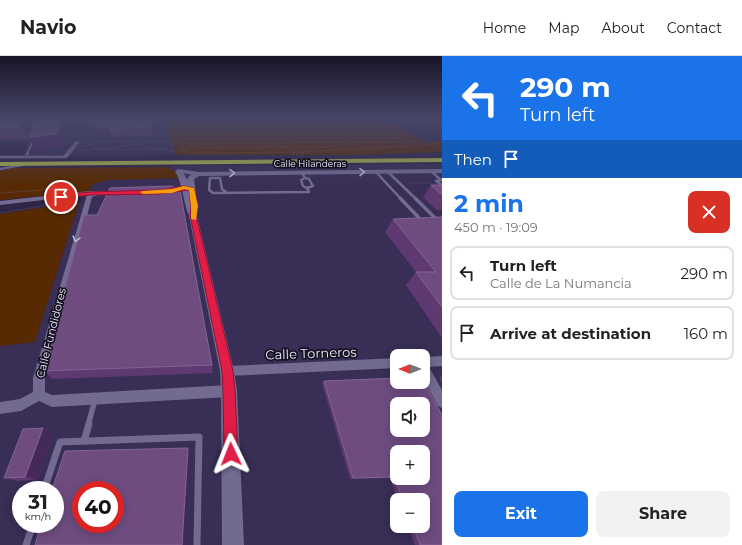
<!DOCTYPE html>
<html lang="en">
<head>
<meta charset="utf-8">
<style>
  :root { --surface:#fff; --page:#f2f2f2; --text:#222; --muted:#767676; --line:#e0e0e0; --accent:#1a73e8 }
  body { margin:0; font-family:Montserrat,sans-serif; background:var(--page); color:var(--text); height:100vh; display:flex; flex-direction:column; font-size:15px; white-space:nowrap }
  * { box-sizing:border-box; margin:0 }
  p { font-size:13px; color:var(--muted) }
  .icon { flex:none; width:22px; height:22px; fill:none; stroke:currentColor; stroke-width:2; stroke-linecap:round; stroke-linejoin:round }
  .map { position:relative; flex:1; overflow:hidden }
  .sheet { display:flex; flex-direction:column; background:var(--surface); width:300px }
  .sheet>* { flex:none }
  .hud { background:#1a73e8; color:#fff; overflow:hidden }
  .needle { width:26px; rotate:270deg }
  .fabs { position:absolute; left:390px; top:293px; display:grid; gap:8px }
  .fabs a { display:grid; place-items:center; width:40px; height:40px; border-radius:8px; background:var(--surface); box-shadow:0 2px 10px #0003; font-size:20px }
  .speed { position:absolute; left:12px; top:425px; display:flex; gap:8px; font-size:20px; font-weight:700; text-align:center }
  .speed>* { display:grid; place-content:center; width:52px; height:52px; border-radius:50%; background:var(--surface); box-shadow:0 2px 10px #0003; line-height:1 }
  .speed small { font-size:10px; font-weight:400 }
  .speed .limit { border:6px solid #d22; background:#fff; color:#111 }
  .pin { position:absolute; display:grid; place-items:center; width:34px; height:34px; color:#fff; margin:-17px; border:2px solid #fff; border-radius:50%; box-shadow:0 1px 4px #0007 }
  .me { position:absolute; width:44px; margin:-22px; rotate:358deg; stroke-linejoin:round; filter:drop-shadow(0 0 3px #0008) }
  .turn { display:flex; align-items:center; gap:14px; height:84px; padding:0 12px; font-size:18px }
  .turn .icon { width:52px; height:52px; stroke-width:2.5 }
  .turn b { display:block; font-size:28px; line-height:34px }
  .then { display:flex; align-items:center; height:38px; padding:0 12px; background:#0003; gap:8px; font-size:15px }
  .round { display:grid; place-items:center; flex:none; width:42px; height:42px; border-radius:8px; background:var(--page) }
  .head { display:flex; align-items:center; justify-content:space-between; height:68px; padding:0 12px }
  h1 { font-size:24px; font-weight:700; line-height:30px; color:var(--accent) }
  .primary-button { display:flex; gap:8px; margin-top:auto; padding:8px 12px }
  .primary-button a { flex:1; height:46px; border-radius:8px; background:var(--accent); color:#fff; font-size:16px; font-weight:700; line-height:46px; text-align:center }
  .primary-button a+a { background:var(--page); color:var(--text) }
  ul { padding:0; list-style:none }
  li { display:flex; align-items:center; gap:12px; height:54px; margin:0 8px 6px; padding:0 4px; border:2px solid var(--line); border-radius:8px }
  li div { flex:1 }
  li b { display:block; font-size:15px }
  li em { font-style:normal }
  header { display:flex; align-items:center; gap:24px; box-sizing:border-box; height:56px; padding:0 20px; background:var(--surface); border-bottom:1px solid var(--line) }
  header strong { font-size:19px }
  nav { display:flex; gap:22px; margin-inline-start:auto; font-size:14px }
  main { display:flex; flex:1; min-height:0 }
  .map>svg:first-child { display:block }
  .built { fill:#382e56; fill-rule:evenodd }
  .green { fill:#582a03 }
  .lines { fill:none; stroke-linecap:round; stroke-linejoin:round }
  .path { stroke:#7d7792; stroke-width:1; stroke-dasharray:0.5 1.5; stroke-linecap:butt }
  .lane-far4 { stroke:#726a90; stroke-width:2 }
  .lane-far3 { stroke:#726a90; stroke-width:2.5 }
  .lane-far2 { stroke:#726a90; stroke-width:3.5 }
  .lane-far1 { stroke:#726a90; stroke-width:5.5 }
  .lane { stroke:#726a90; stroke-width:7 }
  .street { fill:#726a90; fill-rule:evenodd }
  .secondary { fill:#726a90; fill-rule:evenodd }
  .highway { fill:#a6b049; fill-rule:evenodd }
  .wall { fill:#5f3971; fill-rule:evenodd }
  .shaded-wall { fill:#45295a }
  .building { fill:#6e4c80; stroke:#826594; fill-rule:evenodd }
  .oneway { stroke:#bdb8d2 }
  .route { fill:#e11d48; stroke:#92132f }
  .slow { fill:#f59e0b }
  .labels { text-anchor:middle; stroke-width:3.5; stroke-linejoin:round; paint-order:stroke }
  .far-street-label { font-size:9px; fill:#efecfe; stroke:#151221 }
  .street-label { font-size:11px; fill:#efecfe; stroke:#151221 }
  .near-street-label { font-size:13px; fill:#efecfe; stroke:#151221 }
</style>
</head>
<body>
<header>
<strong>Navio</strong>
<nav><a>Home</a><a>Map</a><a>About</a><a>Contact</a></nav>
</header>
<main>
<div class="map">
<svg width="442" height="489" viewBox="0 0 442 489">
  <rect width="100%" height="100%" fill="#2e2547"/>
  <g class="built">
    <polygon points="0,62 162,62 171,83 174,99 21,100 23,99 29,86 0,86"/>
    <path d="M442 108V489H0V290L35 286 79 146 93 128 107 124H120L177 123 176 116 169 112 174 110ZM397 300H423V326H397ZM397 348H423V374H397ZM397 396H423V422H397ZM21 434H55V468H21ZM81 434H115V468H81ZM397 444H423V470H397Z"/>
  </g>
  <g class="green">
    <polygon points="164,62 386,62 425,86 442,85 442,96 357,99 176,99"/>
    <path d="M163 111C170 111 176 114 178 122L107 124 93 128 89 135 0 144V115L14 112Z"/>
    <polygon points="79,146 35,286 0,290 0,158 46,151 64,150"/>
  </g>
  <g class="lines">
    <g class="path">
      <polyline points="163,62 168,75 172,79"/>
      <polyline points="171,62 184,93 191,97 303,96 427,89 442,86"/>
      <polyline points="181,62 182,77 187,87 193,88 426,85 427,89"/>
      <polyline points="192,62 200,64"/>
      <polyline points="241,62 250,79"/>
      <polyline points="372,62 409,89"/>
      <polyline points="382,62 404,76"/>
      <polyline points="384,62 394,65"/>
      <polyline points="172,64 336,62"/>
      <polyline points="204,65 248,78"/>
      <polyline points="254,80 262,82"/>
      <polyline points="186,83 401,82"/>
      <polyline points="265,83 273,87"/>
      <polyline points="134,85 172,86 172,79 344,79 396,78 413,76"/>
      <polyline points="172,86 174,96"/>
      <polyline points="187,87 194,91"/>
      <polyline points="88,88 98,92"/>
      <polyline points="276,88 297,96"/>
      <polyline points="314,90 330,79 335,62"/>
      <polyline points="185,92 328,91 348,87"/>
      <polyline points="114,93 117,90 139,89"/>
      <polyline points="164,93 174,96 187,96"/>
      <path d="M79 94C108 92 135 94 164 93L141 90 134 85H99L82 91"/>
      <polyline points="294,99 292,98 304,98 303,96 311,92"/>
      <polyline points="408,127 432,127"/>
      <polyline points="0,137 70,132"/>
      <polyline points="0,157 69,146"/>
    </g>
    <polyline class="lane-far4" points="27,98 34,83"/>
    <g class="lane-far3">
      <polyline points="0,101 65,101"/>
      <polyline points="26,101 28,97"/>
      <polyline points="0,113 22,109"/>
      <polyline points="431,115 441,124"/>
      <polyline points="376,116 401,143"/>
      <polyline points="388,116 416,143"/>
      <polyline points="305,122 309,123 313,130 307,132"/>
      <polyline points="442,124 436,125 442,129"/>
      <polyline points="226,136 222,133 220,122 210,122 209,134 213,137 309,136 307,132 303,130 301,124 305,122 302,117"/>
    </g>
    <g class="lane-far2">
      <polyline points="400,142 422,165"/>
      <polyline points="415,142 442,169"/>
    </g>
    <polyline class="lane-far1" points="88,369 95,344"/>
    <g class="lane">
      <polyline points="84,385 89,368"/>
      <polyline points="44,434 60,386 199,381 197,489"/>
      <polyline points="26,489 33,468"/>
    </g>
    <g class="street">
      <polygon points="91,62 95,62 94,66 113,68 111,69 91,68"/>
      <polygon points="430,62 434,62 442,66 442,68"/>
      <polygon points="76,85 80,86 67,102 63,102 63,100"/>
      <polygon points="0,100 4,100 4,101 0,102"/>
      <polygon points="179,113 199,116 442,113 442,117 199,120 177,116 177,114"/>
      <polygon points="89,135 120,135 123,137 120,139 98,139 92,141 45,322 45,336 52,339 229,329 233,331 235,335 233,339 229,341 52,351 39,345 21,355 0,358 0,346 20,343 33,336 33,322 87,139 0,149 0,145"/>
      <polygon points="442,300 442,310 429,311 442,334 442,352 438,350 423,322 423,301"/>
      <polygon points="397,302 397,312 227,320 223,319 221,315 223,311 227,310"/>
    </g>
    <path class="secondary" d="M179 113 183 115 187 124C188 119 194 117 199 116L203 118 194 123 196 138 191 140 197 160 234 315 237 335 244 489H222L221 335 220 315 189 160C183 146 183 128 175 115Z"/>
    <polygon class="highway" points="442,102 442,106 0,110 0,106"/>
  </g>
  <g class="wall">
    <path d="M0 62H54L52 64 64 75 62 79 64 83 62 91 35 94 32 74V72L27 83H0ZM31 65H35L33 69Z"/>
    <polygon points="104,62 132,62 154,67 155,74 151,75 152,79 112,81 111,79 101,80 104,64"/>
    <polygon points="431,129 442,129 442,154 436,154 423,141"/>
    <polygon points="442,161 442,282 406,229 416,216 385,176 393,163"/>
    <polygon points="212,309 213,317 53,323 43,315"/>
    <polygon points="442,319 442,327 439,322"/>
    <polygon points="397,322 442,489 415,489 408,470 423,470 423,444 398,444 390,422 350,423 322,327 324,325"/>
    <polygon points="43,372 53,378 38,423 18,425 4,422"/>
  </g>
  <g class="shaded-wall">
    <polygon points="26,62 29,62 33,70 56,72 59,64 64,75 62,79 64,83 62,91 35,94 29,81 36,80 32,72 27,83 20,71"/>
    <polygon points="43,62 54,62 47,77 41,65"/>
    <polygon points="67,62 84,62 84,68 70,69"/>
    <polygon points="120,62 132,62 121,65"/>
    <polygon points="150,67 154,67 155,74 151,75"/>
    <polygon points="109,71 111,79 101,80 98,72"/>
    <polygon points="43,372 53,378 38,423 25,421"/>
    <polygon points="188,392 190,397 185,489 182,489"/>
  </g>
  <g class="building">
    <polygon points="0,62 26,62 20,71 0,71"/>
    <polygon points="37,62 43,62 41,65 59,64 56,72 59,71 57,78 29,81 34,71 31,72"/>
    <polygon points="135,62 152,62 154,67 150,67 150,71 110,73 109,71 98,72 99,65"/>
    <polygon points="431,129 442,129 442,139"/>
    <polygon points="171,130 180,134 212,309 43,315 84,159 97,159 110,132"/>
    <polygon points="442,161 442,251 416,216 436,216 393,163"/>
    <path d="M397 322V326H423V324L442 359V489H420L413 470H423V444H403L394 421 353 422 324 325ZM397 348H423V374H397ZM397 396H423V422H397Z"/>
    <polygon points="43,372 25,421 4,422 23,373"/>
    <path d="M188 392 182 489H35L41 468H55V434H52L65 395ZM81 434H115V468H81Z"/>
  </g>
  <defs><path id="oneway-chevron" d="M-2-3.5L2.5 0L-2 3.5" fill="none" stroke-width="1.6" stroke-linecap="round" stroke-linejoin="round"/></defs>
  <g class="oneway">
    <use href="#oneway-chevron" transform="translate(362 116) rotate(-1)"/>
    <use href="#oneway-chevron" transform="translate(232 117) rotate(-1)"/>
    <use href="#oneway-chevron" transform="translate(76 183) rotate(106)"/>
  </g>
  <linearGradient id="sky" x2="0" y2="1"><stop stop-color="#191427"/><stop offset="0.48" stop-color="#464669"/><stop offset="1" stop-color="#464669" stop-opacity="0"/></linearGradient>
  <rect width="442" height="130" fill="url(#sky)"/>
  <polygon class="route" points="184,130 194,132 198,150 196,159 233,315 235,335 238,398 236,403 231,405 226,403 224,398 223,335 222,315 190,159 191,150 189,134 159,138 89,139 61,143 58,141 61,139 89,136 159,134"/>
  <polygon class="slow" points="184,130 194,132 198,150 196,164 191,163 191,150 189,134 184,133 172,137 143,138 140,136 143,135 172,133"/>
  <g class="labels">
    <g class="far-street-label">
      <text x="310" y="111">Calle Hilanderas</text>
    </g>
    <g class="street-label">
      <text transform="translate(51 277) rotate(-76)" y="4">Calle Fundidores</text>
    </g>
    <g class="near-street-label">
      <text transform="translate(311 297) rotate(-2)" y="5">Calle Torneros</text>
    </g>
  </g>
</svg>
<div class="fabs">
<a><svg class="needle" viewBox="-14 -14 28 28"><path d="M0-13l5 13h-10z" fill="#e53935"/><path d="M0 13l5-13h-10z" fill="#767676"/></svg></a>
<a><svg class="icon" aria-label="sound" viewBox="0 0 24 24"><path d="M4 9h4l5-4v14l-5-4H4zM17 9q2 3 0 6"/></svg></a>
<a>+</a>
<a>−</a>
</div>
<div class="speed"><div>31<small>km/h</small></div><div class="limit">40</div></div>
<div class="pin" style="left:61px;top:141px;background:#d93025"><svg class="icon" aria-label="arrive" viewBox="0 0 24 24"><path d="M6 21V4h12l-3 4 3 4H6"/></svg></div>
<svg class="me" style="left:231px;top:398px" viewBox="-20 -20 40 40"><path d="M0-17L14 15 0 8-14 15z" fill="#e11d48" stroke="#fff" stroke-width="4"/></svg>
</div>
<section class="sheet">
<div class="hud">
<div class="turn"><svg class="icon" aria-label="left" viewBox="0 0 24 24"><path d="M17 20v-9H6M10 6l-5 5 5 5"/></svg><div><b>290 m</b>Turn left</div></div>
<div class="then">Then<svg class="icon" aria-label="arrive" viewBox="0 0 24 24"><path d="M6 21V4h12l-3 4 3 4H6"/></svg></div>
</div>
<div class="head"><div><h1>2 min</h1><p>450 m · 19:09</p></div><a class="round" style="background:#d93025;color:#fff"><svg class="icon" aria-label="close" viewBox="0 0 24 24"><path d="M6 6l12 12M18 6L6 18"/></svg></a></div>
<ul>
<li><svg class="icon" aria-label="left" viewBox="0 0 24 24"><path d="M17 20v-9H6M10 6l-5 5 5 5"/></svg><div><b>Turn left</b><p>Calle de La Numancia</p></div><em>290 m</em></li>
<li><svg class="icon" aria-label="arrive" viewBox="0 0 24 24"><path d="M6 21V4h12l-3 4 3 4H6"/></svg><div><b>Arrive at destination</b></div><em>160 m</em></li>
</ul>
<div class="primary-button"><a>Exit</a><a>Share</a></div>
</section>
</main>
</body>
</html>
